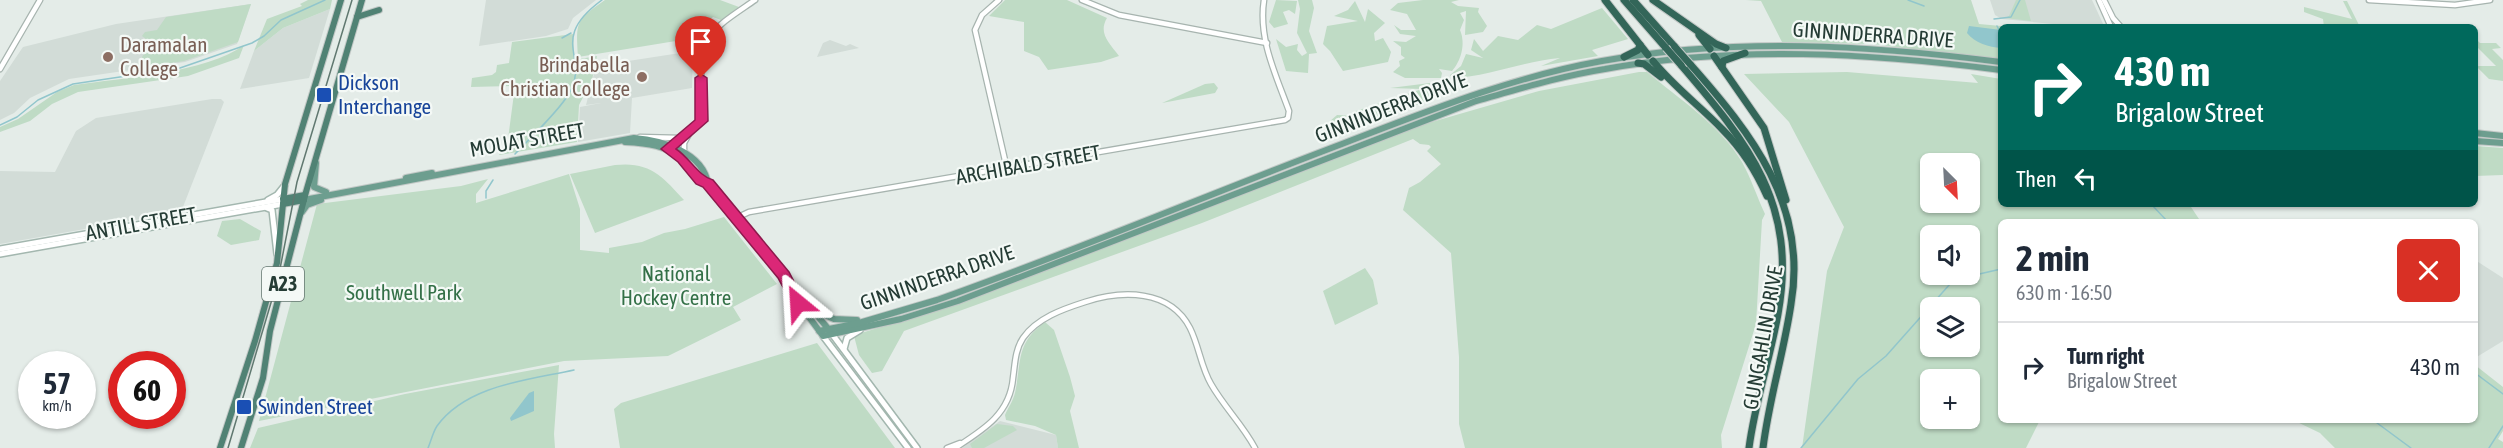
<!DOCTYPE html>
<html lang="en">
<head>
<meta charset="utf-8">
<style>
  :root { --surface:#fff; --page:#f2f2f3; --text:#1f2937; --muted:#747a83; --line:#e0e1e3 }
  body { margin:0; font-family:"Asap Condensed",sans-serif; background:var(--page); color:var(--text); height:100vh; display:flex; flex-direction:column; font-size:22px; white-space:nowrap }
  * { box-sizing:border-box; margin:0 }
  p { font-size:20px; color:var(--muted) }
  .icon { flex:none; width:33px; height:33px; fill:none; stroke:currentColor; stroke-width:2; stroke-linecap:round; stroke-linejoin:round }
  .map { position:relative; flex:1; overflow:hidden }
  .details { position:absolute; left:1998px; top:219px; width:480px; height:204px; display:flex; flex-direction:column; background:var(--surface); border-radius:9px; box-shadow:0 2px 4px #0004 }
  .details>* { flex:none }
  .banner { position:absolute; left:1998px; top:24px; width:480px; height:183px; border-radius:9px; box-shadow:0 2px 4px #0004; background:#00695c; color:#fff; overflow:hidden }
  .needle { width:39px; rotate:156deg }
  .tools { position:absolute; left:1920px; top:153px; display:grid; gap:12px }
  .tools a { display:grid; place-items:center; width:60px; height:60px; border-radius:9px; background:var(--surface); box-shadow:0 2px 4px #0004; font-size:30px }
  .speed { position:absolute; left:18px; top:351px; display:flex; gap:12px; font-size:30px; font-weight:700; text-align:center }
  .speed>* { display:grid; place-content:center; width:78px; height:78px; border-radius:50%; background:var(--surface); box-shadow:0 2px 4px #0004; line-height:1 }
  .speed small { font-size:15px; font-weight:400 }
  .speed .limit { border:9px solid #d22; background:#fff; color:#111 }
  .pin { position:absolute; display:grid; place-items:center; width:51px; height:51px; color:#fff; margin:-62px -26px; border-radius:50% 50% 50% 0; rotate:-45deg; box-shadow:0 0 6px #0007 }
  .pin .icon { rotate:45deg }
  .me { position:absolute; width:66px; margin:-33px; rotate:333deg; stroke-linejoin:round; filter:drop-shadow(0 0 4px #0008) }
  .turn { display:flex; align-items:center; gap:21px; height:126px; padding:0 18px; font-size:27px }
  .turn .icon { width:78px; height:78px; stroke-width:2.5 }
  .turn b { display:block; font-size:42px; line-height:51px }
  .then { display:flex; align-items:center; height:57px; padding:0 18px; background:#0003; gap:12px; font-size:22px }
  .round { display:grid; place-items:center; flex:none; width:63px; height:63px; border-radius:9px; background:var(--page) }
  .head { display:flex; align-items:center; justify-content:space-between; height:102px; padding:0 18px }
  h1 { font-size:36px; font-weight:700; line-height:45px }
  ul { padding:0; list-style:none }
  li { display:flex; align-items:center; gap:18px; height:90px; padding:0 18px; border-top:2px solid var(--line) }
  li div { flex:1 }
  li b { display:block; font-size:22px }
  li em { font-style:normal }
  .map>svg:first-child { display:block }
  .built { fill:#d2dcd7 }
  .green { fill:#bfdbc5; fill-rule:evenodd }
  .water { fill:#91c6cc }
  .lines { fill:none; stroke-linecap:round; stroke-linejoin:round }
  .stream { stroke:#91c6cc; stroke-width:1.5 }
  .tertiary-casing { stroke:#a7b4af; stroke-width:7 }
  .secondary-casing { stroke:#a3b7af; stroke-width:8 }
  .primary-casing { stroke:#c2c8c6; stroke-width:8 }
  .trunk-casing { stroke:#c2c8c6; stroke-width:8 }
  .motorway-casing { stroke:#c2c8c6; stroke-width:9 }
  .tertiary { stroke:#fff; stroke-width:4.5 }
  .secondary { stroke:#fff; stroke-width:5 }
  .primary { stroke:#6d9e8f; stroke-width:6 }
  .trunk { stroke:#508274; stroke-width:6 }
  .motorway { stroke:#336659; stroke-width:7 }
  .tram { stroke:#607870; stroke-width:1.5 }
  .motorway-bridge-casing { stroke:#c2c8c6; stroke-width:9; stroke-linecap:butt }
  .motorway-bridge { stroke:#336659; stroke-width:7 }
  .route { fill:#db2777; stroke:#8e194d; stroke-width:1.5 }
  .education-dot { fill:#8d6e63; stroke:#f4f9f6; stroke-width:2 }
  .transit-dot { fill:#1a4fb4; stroke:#f4f9f6; stroke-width:2 }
  .labels { text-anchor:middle; stroke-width:4.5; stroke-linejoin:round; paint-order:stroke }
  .shield { fill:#f4f9f6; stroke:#63756f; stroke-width:1.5 }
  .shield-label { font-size:20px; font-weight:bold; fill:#253c35 }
  .street-label { font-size:21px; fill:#253c35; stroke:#f4f9f6 }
  .education-label { font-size:21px; fill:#785e54; stroke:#f4f9f6; text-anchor:start }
  .transit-label { font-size:21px; fill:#164399; stroke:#f4f9f6; text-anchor:start }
  .park-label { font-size:21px; fill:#337047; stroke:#f4f9f6 }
</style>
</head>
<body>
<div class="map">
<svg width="2503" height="448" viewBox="0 0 2503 448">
  <rect width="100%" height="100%" fill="#e4ece8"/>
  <g class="built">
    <polygon points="486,0 596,0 573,18 568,29 546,36 479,46"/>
    <polygon points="1990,0 2092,0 2104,26 2084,27 2002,19 1995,15"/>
    <polygon points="251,4 237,44 185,62 69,79 30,98 14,113 0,120 0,81 23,47 116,24"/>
    <polygon points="330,9 309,78 240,89 254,51 283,28"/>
    <polygon points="830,40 846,46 850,44 859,48 817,57 823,43"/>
    <polygon points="693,51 692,88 632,98 630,133 578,142 580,107 601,103 586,105 596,66"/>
    <polygon points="212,99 221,99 224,102 181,212 0,244 0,171 55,172 76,131 96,118"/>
    <polygon points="2475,260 2503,278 2503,341 2475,358"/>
    <polygon points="1000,421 1056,435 1058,448 962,448"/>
  </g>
  <g class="green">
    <polygon points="308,0 332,0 330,9 283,28 254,51 267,19 302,6 300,4"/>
    <path d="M605 0H720L739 7 721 20 713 17 692 36 694 38 578 57C576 21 575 21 605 0Z"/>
    <path d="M1005 0H1067L1107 18C1098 33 1109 43 1119 56L1101 62 1048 70 1039 57 1024 51V22L989 16Z"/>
    <polygon points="1276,0 1297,1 1295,14 1289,10 1283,12 1288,24 1274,28 1269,22"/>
    <polygon points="1298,0 1312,0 1314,8 1309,31 1317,53 1309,54 1308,73 1286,71 1276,39 1286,47 1298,44 1297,50 1302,56 1307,53 1297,33 1300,9"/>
    <path d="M1423 0H1459L1451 2 1458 6 1479 8 1478 12 1487 26 1483 32 1465 35 1466 11 1460 13 1464 20 1460 30C1466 44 1461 61 1452 71L1439 69 1442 73 1441 78H1405L1393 72 1400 66 1399 61 1405 58 1401 55V47L1393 41 1406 42 1416 36 1400 34 1394 25 1401 30H1416L1407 14 1390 10 1398 3Z"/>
    <polygon points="1746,0 1971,0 1979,24 2012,27 2001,27 2001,61 1874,44 1782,42 1761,1"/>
    <polygon points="2016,0 2025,0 2031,21 2005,18 2009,16"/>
    <polygon points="1355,1 1365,22 1368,9 1385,23 1374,33 1375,41 1383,38 1391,52 1388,62 1343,71 1330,51 1323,44 1327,26 1358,21 1334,16 1348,10"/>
    <polygon points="2343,1 2347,1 2360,27 2324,27 2323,19 2304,12 2304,7 2352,19"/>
    <polygon points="251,4 238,42 184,61 133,69 136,68 151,41 145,42 146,39 142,36 145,32 157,30 166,17"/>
    <path d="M1602 8 1628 39 1592 50 1598 56 1541 66 1560 58C1523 61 1488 77 1452 78L1450 75 1461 66 1466 54 1483 58 1471 50 1474 39 1483 51 1498 36 1518 40 1537 25 1551 29Z"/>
    <polygon points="573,34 574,60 597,56 592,80 579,105 577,142 499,155 508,139 515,86 471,87 472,78 492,75 496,72 497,65 509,63 512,42"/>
    <polygon points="2475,38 2480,43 2496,43 2501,48 2492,49 2503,60 2503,81 2489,79 2476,66 2496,66 2475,45"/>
    <path d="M244 45 239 58 188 76 78 92 52 104 30 121 0 132V127L18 119 57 92 74 85C122 78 206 73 244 45Z"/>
    <path d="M1639 72H1647C1679 99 1720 125 1742 162 1751 178 1757 197 1765 214L1762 220 1756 324 1721 435 1722 448H1465L1459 424V357L1451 253 1403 210 1409 188 1420 182 1441 164 1427 151 1431 147 1429 145 1420 144 1413 139 1202 223 904 331 882 371 872 373 859 355 854 336 858 334 963 302 1425 124 1539 91Z"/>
    <path d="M1847 72 1978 83 1971 74 2001 79V204H2189L2201 222H2001V420H2040L2026 448H1802L1827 271 1844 227 1789 122 1744 74ZM1930 164H1970V202H1930ZM1930 236H1970V274H1930ZM1930 308H1970V346H1930ZM1930 380H1970V418H1930Z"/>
    <polygon points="1438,82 1446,83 1433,89 1456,86 1443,92 1443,95 1350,131 1336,133 1337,128 1329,122 1337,115 1356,116 1356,111 1422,89 1390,88"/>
    <polygon points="1214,83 1218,88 1215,93 1162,103 1205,84"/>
    <polygon points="2475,146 2503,148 2503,175 2475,176"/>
    <path d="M615 165C650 161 663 177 684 200L595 233 570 174Z"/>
    <polygon points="569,174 580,209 580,250 609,253 609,248 642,242 664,233 685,229 724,217 777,284 733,307 741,320 668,356 564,361 259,421 317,204 461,186 488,179 476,194 476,203"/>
    <polygon points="240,219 261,231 259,240 231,245 217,236 222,221"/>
    <polygon points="1365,268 1373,280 1378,304 1335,325 1323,291"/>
    <path d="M1045 322 1054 330 1070 377 1075 396 1070 411 1079 448H1058L1056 435 1035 426 1006 420 1005 415C1008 408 1013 401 1015 393 1022 361 1015 344 1045 322Z"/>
    <polygon points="817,343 895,448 620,448 614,409 621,403"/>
    <polygon points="559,365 554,434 555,448 250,448 258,428 405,394"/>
    <polygon points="2475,365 2503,387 2503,431 2498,439 2503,442 2503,448 2335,448 2320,433 2293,420 2475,420"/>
    <polygon points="997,424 1013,426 1017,430 984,448 972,448 970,444"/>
  </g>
  <g class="water">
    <path d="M1969 26 2001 30V48C1989 47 1975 43 1967 33Z"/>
    <polygon points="534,391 534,411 511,421 510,418 529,393"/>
  </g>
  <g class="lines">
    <g class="stream">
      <polyline points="1908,0 1924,6"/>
      <polyline points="1994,19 2011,17 2020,0"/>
      <polyline points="1997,26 1999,30"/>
      <polyline points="562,38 571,33"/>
      <polyline points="0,125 17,117 38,100 73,84 180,68 252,43 264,36 281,20 325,0"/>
      <path d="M515 154C530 138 558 112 568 95 592 57 546 41 602 0"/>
      <polyline points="486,198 486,191 493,180"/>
      <polyline points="2151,204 2168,222"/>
      <polyline points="2475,373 2503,394"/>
      <polyline points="2373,420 2411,448"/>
      <path d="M428 448C431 441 433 432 437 426 467 385 528 380 574 370"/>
      <polyline points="1801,448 1858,379 1886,356 1950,284 1962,278 2001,269"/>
      <polyline points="2489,448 2503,426"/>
    </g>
    <defs>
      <g id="tertiary">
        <polyline points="999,0 982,15 975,30 1007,169"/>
        <polyline points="1082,0 1119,15 1267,43"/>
        <polyline points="2099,0 2111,27"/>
        <polyline points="2104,0 2113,18 2121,27"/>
        <polyline points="2369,0 2455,5 2490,0"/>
        <polyline points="0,69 40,0"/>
        <polyline points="640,137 680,138"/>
        <path d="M673 145 701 121C703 109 701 96 701 84 701 32 716 27 755 0"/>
        <polyline points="684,151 684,143 689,134"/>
        <path d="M736 218 749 212 1285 120 1288 118 1289 111C1276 75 1258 39 1264 0"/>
        <polyline points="947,448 960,443"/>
        <path d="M955 448C983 430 1010 414 1013 378 1015 364 1015 350 1023 338 1037 318 1063 309 1085 302 1122 290 1170 289 1190 328 1199 346 1201 367 1211 384 1224 407 1243 425 1255 448"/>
      </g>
      <g id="secondary">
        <polyline points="268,200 277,195 285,185"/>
        <polyline points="267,208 272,210 277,254"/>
        <polyline points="0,249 283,199"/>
        <polyline points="0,254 283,204"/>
        <polyline points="832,334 917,448"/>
        <polyline points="823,336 908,448"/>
        <polyline points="844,349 847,338 860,330"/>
      </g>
      <g id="primary">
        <polyline points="2475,133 2503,136"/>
        <polyline points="2475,141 2503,143"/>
        <path d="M625 142C646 143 668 145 684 161 692 169 697 179 708 184"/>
        <polyline points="316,163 314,187 326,192"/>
        <polyline points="406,178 432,173"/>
        <path d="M304 200 634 138C661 140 703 152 708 184L830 331"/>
        <polyline points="302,212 307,205 321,200"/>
        <path d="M784 276 798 302 823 336 901 319 958 301 1476 101C1519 89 1561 76 1605 69 1736 45 1869 53 2001 70"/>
        <polyline points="818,312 834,319 857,320"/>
        <path d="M819 331 859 323 937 300C1073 252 1207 195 1342 144 1428 111 1512 77 1602 61 1734 37 1868 45 2001 62"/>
      </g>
      <g id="trunk">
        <polyline points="357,17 379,10"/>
        <polyline points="283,199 305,195"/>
        <polyline points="283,204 304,200"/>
        <polyline points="220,448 255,341 277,263 285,184 341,0"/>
        <polyline points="241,448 263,378 270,331 306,192 362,0"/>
      </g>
      <g id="motorway">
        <polyline points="1605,0 1648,55"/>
        <polyline points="1624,0 1666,48"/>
        <polyline points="1633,0 1675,47"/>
        <polyline points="1653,0 1716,44 1726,48"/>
        <polyline points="1699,35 1710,49"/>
        <polyline points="1714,56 1764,128 1786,200"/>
        <polyline points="1624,57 1638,50 1640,45"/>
        <path d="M1653 61C1674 87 1700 106 1723 130 1742 149 1756 171 1767 196"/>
        <polyline points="1638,63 1644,64 1661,77"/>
        <path d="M1690 64C1752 134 1808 205 1791 304 1784 352 1769 399 1763 448"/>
        <path d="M1681 65C1748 143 1798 204 1778 314 1770 359 1755 402 1749 448"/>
        <polyline points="1722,67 1723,61 1745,53"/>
      </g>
    </defs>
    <use href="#tertiary" class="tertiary-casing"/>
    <use href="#secondary" class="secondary-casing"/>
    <use href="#primary" class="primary-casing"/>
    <use href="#trunk" class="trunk-casing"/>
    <use href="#motorway" class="motorway-casing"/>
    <use href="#tertiary" class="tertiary"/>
    <use href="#secondary" class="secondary"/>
    <use href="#primary" class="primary"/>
    <use href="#trunk" class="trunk"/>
    <use href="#motorway" class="motorway"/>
    <polyline class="tram" points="228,448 278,279 297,182 352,0"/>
    <defs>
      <g id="motorway-bridge">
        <polyline points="1675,47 1690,64"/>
        <polyline points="1666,48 1681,65"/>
      </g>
    </defs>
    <use href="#motorway-bridge" class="motorway-bridge-casing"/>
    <use href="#motorway-bridge" class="motorway-bridge"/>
  </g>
  <path class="route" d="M701 74 707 78 708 121 676 149C690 158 698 176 713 180L789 272 805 303 803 306H793L778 278 703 187 696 184 678 162 661 149 695 120V78Z"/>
  <g class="education-dot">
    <circle cx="108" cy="57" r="6"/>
    <circle cx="642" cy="77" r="6"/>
  </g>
  <g class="transit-dot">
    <rect x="316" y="87" width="16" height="16" rx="3"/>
    <rect x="236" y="399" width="16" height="16" rx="3"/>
  </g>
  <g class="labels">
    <rect class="shield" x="262" y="267" width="42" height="34" rx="4.5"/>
    <g class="shield-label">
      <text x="283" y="291">A23</text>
    </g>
    <g class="street-label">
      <text transform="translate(1873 35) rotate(4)" y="7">GINNINDERRA DRIVE</text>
      <text transform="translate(1391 108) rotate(-21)" y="7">GINNINDERRA DRIVE</text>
      <text transform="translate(527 140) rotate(-10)" y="7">MOUAT STREET</text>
      <text transform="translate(1028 165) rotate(-10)" y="7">ARCHIBALD STREET</text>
      <text transform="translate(141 224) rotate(-10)" y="7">ANTILL STREET</text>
      <text transform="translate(937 278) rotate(-19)" y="7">GINNINDERRA DRIVE</text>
      <text transform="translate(1763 338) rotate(-80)" y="7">GUNGAHLIN DRIVE</text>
    </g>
    <g class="education-label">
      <text x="120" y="52">Daramalan<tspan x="120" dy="24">College</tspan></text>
      <text x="630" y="72" text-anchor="end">Brindabella<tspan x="630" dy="24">Christian College</tspan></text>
    </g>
    <g class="transit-label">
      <text x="338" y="90">Dickson<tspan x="338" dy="24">Interchange</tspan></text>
      <text x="258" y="414">Swinden Street</text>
    </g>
    <g class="park-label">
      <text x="676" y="281">National<tspan x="676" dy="24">Hockey Centre</tspan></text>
      <text x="404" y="300">Southwell Park</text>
    </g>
  </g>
</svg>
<div class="tools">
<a><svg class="needle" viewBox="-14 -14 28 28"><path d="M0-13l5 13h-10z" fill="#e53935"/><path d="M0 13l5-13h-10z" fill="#747a83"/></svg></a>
<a><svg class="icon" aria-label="sound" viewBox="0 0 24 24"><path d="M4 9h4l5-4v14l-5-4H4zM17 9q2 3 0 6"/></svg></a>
<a><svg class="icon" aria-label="layers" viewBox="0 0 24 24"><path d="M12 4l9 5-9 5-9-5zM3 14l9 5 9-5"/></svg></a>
<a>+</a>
</div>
<div class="speed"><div>57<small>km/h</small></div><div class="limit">60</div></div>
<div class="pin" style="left:701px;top:78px;background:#d93025"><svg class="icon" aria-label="arrive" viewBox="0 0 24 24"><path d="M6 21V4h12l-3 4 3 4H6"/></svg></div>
<svg class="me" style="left:798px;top:303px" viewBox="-20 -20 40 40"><path d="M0-17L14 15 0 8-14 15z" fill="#db2777" stroke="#fff" stroke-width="4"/></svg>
<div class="banner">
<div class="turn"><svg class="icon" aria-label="right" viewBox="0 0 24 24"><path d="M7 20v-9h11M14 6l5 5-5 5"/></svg><div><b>430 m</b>Brigalow Street</div></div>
<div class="then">Then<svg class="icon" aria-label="left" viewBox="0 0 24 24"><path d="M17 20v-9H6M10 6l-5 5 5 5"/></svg></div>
</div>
<section class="details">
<div class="head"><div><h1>2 min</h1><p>630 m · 16:50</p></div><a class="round" style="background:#d93025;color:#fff"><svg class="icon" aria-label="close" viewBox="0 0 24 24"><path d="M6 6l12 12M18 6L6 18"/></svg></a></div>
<ul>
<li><svg class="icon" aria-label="right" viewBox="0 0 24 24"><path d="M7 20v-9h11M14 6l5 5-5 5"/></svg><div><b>Turn right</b><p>Brigalow Street</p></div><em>430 m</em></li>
</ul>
</section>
</div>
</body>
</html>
